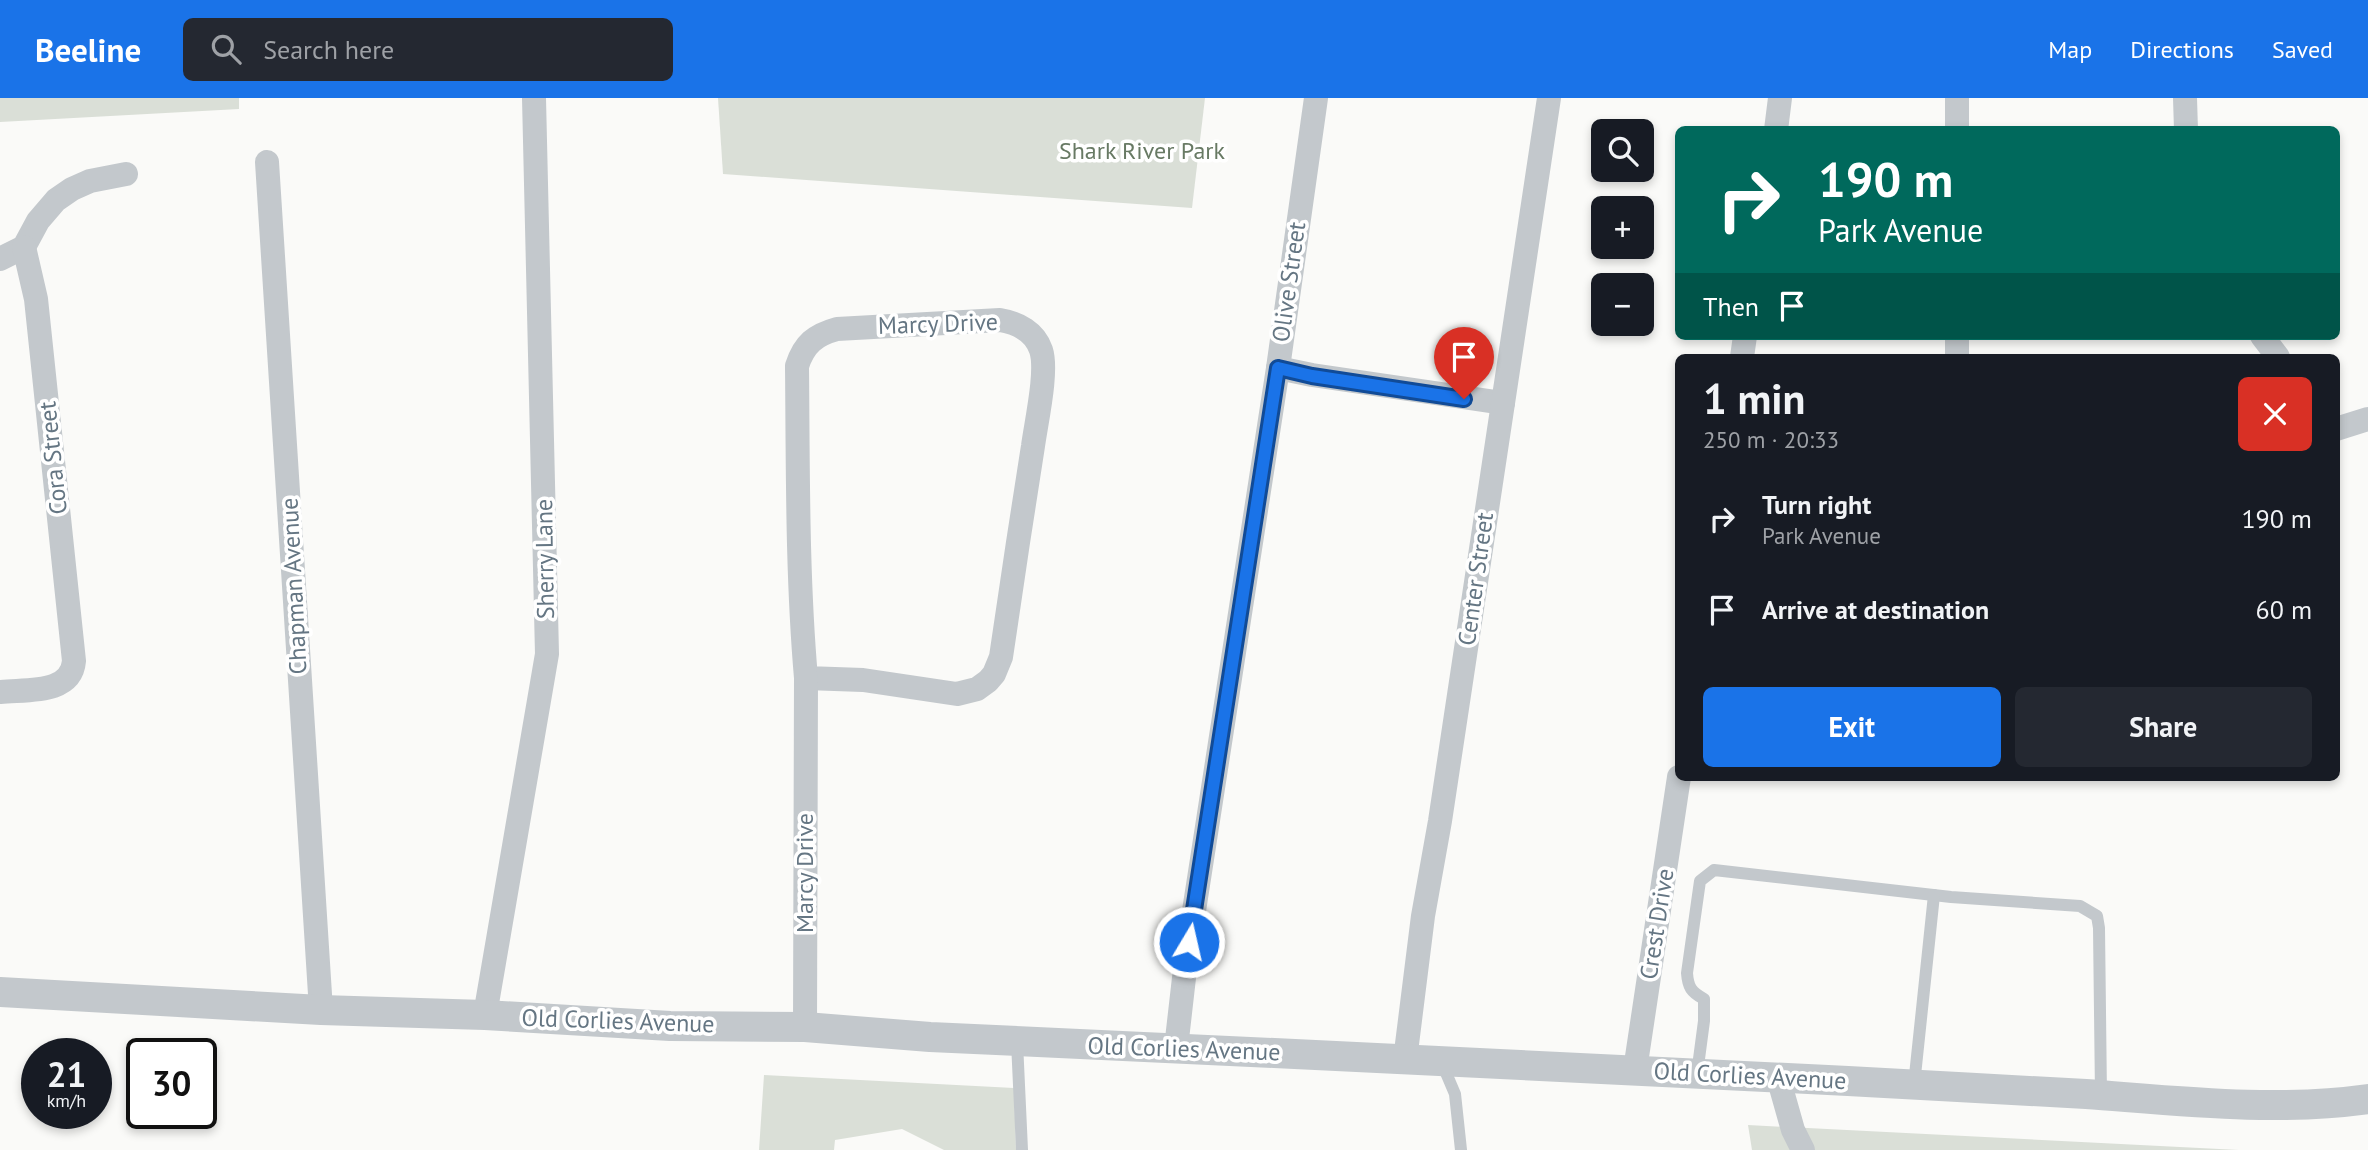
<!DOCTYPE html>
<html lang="en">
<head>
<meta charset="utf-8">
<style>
  :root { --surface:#171b24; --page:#242831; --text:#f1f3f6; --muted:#9ea1a6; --accent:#1a73e8 }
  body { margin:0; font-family:"PT Sans",sans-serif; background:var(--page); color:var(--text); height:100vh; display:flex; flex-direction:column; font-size:26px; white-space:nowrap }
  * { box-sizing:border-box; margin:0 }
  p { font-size:23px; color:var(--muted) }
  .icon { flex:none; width:38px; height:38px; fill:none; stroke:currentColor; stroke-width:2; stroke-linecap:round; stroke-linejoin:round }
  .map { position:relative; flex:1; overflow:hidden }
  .sheet { position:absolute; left:1675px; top:256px; width:665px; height:427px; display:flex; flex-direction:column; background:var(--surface); border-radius:10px; box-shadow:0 4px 10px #0003 }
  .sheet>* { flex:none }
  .guide { position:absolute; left:1675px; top:28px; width:665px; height:214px; border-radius:10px; box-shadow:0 4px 10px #0003; background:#00695c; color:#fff; overflow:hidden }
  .fabs { position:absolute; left:1591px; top:21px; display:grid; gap:14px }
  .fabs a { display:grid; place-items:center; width:63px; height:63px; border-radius:10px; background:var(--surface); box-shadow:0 4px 10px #0003; font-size:35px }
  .speed { position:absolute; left:21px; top:940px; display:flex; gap:14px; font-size:35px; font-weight:700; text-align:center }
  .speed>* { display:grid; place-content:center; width:91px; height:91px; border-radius:50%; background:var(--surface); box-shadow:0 4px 10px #0003; line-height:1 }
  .speed small { font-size:18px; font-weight:400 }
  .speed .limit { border:4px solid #111; border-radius:10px; background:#fff; color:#111 }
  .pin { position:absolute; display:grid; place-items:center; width:60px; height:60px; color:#fff; margin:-72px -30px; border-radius:50% 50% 50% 0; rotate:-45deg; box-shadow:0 0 7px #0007 }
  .pin .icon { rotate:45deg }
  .me { position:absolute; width:77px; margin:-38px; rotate:9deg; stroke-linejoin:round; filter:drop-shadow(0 0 5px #0008) }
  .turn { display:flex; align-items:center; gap:24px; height:147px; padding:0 28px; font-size:32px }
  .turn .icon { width:91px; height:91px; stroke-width:2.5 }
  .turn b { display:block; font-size:49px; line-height:60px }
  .then { display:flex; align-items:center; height:66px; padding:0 28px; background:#0003; gap:14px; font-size:26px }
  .round { display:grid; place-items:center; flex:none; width:74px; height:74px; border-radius:10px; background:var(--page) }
  .head { display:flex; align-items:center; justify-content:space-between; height:119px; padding:0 28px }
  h1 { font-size:42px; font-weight:700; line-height:52px }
  .action { display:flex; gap:14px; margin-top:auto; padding:14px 28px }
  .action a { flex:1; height:80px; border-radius:10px; background:var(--accent); color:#fff; font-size:28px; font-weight:700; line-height:80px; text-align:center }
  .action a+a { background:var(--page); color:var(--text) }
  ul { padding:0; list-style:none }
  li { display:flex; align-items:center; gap:21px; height:91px; padding:0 28px }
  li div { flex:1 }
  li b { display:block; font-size:26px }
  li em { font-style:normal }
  header { display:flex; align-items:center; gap:42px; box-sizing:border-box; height:98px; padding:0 35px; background:var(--accent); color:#fff }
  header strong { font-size:33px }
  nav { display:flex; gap:38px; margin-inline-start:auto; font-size:24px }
  .search { width:490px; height:63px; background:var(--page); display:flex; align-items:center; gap:18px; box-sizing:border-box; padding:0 24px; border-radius:10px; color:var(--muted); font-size:26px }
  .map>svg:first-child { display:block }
  .green { fill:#dadfd7 }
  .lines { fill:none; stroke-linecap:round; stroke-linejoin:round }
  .service { stroke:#c3c8cc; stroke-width:12 }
  .minor { stroke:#c3c8cc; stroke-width:24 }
  .tertiary { stroke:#c3c8cc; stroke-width:30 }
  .route-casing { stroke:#114b97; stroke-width:18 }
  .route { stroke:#1a73e8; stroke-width:12 }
  .labels { text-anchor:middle; stroke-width:7; stroke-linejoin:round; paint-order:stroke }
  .park-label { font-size:24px; fill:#687a64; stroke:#fff }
  .street-label { font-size:24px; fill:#657683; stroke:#fff }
</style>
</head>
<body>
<header>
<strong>Beeline</strong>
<div class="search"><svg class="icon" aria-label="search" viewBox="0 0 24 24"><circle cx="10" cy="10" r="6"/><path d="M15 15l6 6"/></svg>Search here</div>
<nav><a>Map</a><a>Directions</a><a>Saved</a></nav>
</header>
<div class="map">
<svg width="2368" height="1052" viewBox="0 0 2368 1052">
  <rect width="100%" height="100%" fill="#fafaf8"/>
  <g class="green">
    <polygon points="0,0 239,0 239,11 0,24"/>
    <polygon points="718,0 1205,0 1192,110 723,76"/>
    <polygon points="764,977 1014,990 1016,1052 944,1052 902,1031 835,1042 834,1052 759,1052"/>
    <polygon points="1748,1027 2239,1052 1752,1052"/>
  </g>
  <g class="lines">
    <g class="service">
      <polyline points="1017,944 1022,1052"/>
      <polyline points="1441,963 1455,996 1461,1052"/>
      <path d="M1697 976 1704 923V901C1691 894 1688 889 1687 875L1700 783 1714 772 1951 799 2080 808 2097 818 2099 830 2101 997"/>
      <polyline points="1914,987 1934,797"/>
    </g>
    <g class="minor">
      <polyline points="1957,0 1957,32"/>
      <polyline points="2185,0 2186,32"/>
      <polyline points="1776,32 1780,0"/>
      <polyline points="267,64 321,912"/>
      <polyline points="0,161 24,149 38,123 56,102 72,91 90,83 126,76"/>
      <path d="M1000 222C1018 225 1035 234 1041 252 1048 273 1036 325 1033 348 1022 418 1011 489 1001 559L994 576 988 583 977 591 957 596 863 582 806 580C797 476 798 372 797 268 804 246 815 237 837 231Z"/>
      <polyline points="2262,238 2278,259"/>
      <polyline points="1742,259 1745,238"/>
      <polyline points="1957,259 1957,238"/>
      <polyline points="1278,270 1312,277 1503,305"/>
      <polyline points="2336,331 2368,321"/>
      <path d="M0 594C26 591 71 597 74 563L36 201 24 149"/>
      <polyline points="485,917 547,556 534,0"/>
      <polyline points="805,929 806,580"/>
      <polyline points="1176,950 1185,871 1278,270 1316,0"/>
      <polyline points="1405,962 1423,818 1440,723 1549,0"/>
      <polyline points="1635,972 1679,679"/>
      <polyline points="1778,979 1793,1032 1803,1052"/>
    </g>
    <path class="tertiary" d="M0 894 321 912 485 917 670 928 805 929 930 939C1236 954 1542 966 1848 983 1927 988 2007 991 2086 996 2180 1003 2275 1014 2368 1001"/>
  </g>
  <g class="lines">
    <defs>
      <polyline id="route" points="1189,844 1278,270 1312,278 1464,301"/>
    </defs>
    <use href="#route" class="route-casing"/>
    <use href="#route" class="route"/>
  </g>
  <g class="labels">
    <g class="park-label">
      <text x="1142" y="61">Shark River Park</text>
    </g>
    <g class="street-label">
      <text transform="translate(1289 184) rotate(-82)" y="8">Olive Street</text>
      <text transform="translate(938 226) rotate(-2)" y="8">Marcy Drive</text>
      <text transform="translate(53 360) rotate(-96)" y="8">Cora Street</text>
      <text transform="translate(545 461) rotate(-91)" y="8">Sherry Lane</text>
      <text transform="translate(1476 481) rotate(-82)" y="8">Center Street</text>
      <text transform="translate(294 488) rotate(-93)" y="8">Chapman Avenue</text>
      <text transform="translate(805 775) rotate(-90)" y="8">Marcy Drive</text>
      <text transform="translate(1657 826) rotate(-81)" y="8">Crest Drive</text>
      <text transform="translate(618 923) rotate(2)" y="8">Old Corlies Avenue</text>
      <text transform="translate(1184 951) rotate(2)" y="8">Old Corlies Avenue</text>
      <text transform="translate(1750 978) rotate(3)" y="8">Old Corlies Avenue</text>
    </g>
  </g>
</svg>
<div class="fabs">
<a><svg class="icon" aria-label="search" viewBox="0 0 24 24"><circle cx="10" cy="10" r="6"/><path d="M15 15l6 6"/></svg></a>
<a>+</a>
<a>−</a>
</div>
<div class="speed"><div>21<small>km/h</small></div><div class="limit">30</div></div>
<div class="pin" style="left:1464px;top:301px;background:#d93025"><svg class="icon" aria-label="arrive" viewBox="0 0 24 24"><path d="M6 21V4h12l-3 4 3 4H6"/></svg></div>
<svg class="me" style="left:1189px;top:844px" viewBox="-20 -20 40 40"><circle r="17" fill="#1a73e8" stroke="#fff" stroke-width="3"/><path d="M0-11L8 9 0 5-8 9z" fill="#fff"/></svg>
<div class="guide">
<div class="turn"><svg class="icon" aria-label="right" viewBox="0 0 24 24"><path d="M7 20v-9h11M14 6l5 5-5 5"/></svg><div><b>190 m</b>Park Avenue</div></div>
<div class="then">Then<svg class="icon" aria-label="arrive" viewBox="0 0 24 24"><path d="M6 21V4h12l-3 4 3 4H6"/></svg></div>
</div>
<section class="sheet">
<div class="head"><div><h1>1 min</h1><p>250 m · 20:33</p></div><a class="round" style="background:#d93025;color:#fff"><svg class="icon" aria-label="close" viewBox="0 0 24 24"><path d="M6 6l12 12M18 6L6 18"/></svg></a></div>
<ul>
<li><svg class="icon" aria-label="right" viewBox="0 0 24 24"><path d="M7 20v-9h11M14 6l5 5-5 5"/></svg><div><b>Turn right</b><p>Park Avenue</p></div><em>190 m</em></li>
<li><svg class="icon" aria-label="arrive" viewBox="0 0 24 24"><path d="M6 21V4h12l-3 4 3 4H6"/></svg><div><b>Arrive at destination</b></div><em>60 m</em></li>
</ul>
<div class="action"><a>Exit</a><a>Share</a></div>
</section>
</div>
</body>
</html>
